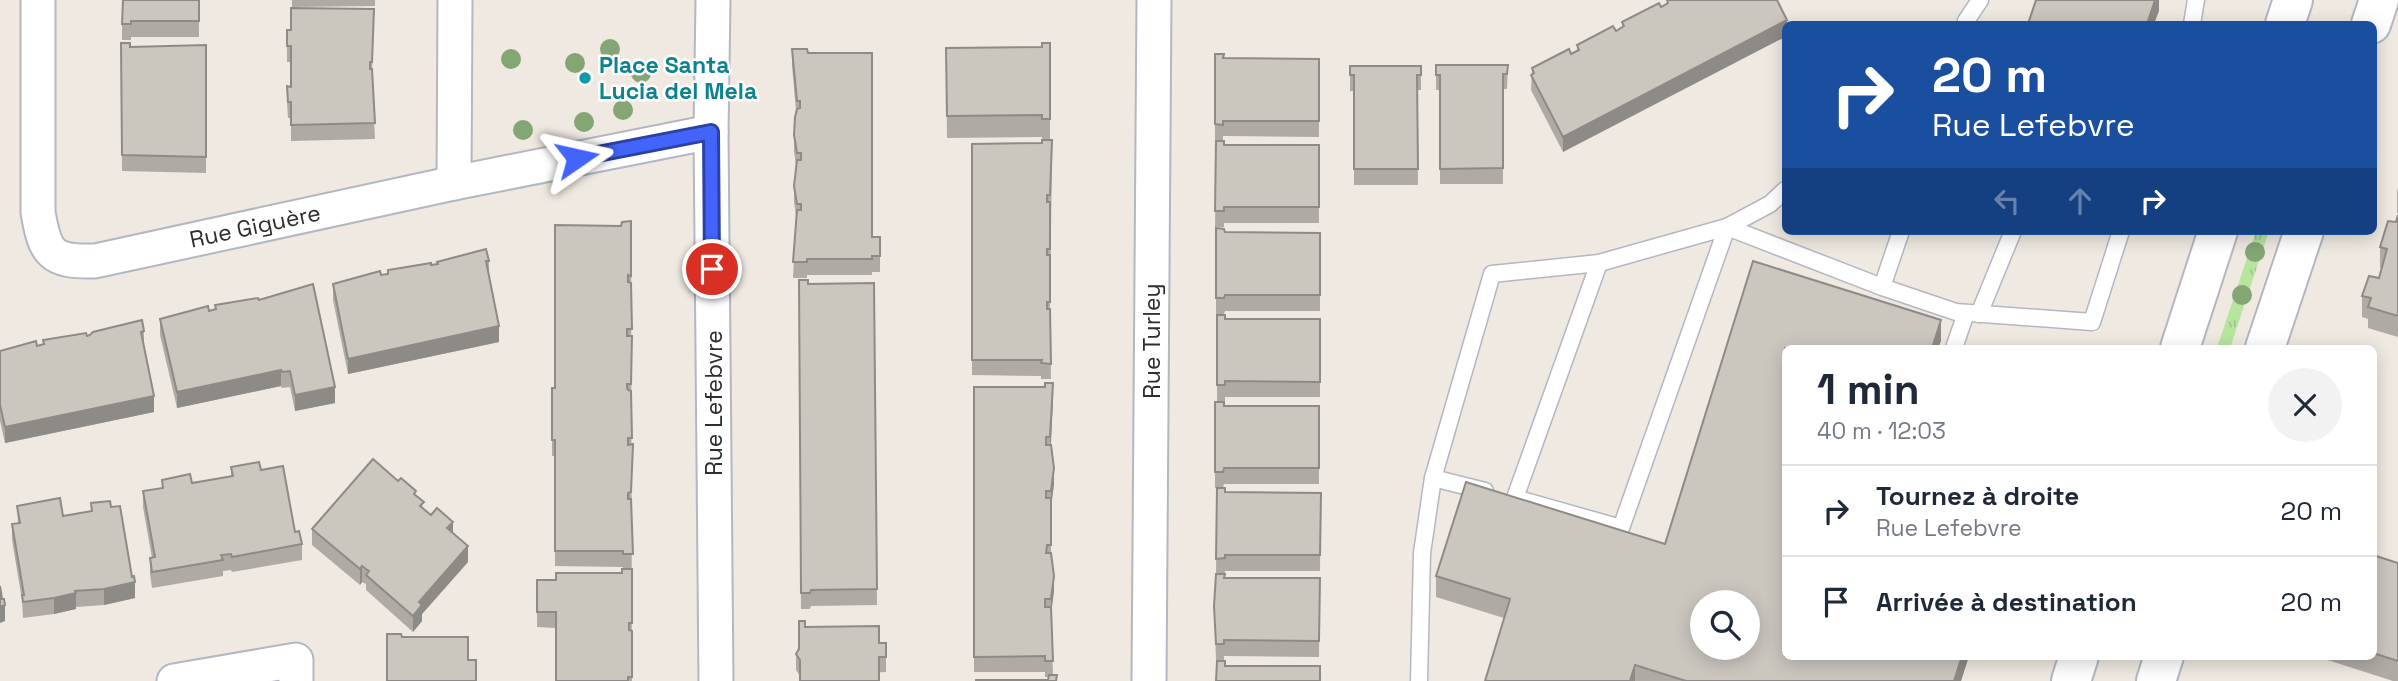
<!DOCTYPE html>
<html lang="fr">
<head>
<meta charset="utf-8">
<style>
  :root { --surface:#fff; --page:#f2f2f3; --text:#1f2937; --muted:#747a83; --line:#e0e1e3 }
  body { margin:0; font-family:"Space Grotesk",sans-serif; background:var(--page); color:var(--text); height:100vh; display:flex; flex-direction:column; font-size:26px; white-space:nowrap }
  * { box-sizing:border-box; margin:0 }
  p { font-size:23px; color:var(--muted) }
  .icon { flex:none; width:38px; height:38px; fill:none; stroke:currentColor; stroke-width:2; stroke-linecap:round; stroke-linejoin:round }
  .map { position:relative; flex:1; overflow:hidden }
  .drawer { position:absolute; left:1782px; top:345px; width:595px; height:315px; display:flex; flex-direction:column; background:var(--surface); border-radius:10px; box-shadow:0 4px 18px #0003 }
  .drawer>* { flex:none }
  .top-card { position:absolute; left:1782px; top:21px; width:595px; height:214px; border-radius:10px; box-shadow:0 4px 18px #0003; background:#1a4fa0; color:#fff; overflow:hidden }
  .buttons { position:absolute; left:1690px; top:590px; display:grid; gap:14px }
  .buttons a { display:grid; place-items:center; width:70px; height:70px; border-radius:50%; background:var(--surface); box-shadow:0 4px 18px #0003; font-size:35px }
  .pin { position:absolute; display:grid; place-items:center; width:60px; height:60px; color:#fff; margin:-30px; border:4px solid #fff; border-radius:50%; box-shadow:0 2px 7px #0007 }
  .me { position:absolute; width:77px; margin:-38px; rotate:79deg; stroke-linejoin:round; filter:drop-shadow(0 0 5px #0008) }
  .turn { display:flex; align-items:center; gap:24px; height:147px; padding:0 35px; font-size:32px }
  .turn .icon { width:91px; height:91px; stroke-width:2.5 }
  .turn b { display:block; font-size:49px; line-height:60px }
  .lanes { display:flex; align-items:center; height:66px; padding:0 35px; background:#0003; justify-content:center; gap:35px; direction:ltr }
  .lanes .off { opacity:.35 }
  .round { display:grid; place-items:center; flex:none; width:74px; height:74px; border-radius:37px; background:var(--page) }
  .summary { display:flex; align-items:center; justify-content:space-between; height:119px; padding:0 35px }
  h1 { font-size:42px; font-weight:700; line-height:52px }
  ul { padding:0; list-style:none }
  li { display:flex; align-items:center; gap:21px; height:91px; padding:0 35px; border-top:2px solid var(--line) }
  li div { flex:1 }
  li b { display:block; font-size:26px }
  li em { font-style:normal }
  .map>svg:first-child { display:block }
  .grass { fill:url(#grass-tufts) }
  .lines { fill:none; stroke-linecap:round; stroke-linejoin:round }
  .lane-casing { stroke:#b4b7c1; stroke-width:19 }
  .street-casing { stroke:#b4b7c1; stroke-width:37 }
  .secondary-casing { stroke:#b4b7c1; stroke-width:42 }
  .lane { stroke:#fff; stroke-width:16 }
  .street { stroke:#fff; stroke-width:33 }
  .secondary { stroke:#fff; stroke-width:38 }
  .tree { fill:#84a574 }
  .wall { fill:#afaba4; fill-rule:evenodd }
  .shaded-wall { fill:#8e8b86 }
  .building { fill:#cbc7bf; stroke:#8e8b86; stroke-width:2; fill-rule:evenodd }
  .route-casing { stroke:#2b41a3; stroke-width:18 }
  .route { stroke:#4264fb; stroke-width:12 }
  .culture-dot { fill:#0f9aa8; stroke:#fff; stroke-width:2.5 }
  .labels { text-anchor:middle; stroke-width:5; stroke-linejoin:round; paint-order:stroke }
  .culture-label { font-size:23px; font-weight:bold; fill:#0d838f; stroke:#fff; text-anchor:start }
  .street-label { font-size:23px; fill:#2e2e2e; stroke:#fff }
</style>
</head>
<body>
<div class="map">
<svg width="2398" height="681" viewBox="0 0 2398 681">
  <defs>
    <pattern id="grass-tufts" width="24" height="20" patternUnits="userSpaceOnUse" patternTransform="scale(1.75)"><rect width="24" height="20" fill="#b6e59e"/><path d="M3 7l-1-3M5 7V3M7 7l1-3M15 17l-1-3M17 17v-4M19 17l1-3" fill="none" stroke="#9dc588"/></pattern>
  </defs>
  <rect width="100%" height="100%" fill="#efe9e1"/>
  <polygon class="grass" points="2256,231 2269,231 2230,348 2217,348"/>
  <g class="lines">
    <defs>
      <g id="lane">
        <polyline points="1966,21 1980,0"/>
        <polyline points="2192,24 2196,0"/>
        <polyline points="1727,227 1882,287 1956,312 2092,322 2121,231"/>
        <polyline points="1599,263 1515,498 1621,528 1727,227"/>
        <polyline points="1882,287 1901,231"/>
        <polyline points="1979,314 2013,231"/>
        <polyline points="1954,348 1966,313"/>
        <polyline points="1433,478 1485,491"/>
        <polyline points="1419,681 1422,553 1433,478 1492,274 1599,263 1727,227 1770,204 1785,190"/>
      </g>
      <g id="street">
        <path d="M38 0V212C45 254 51 262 95 261L454 183 711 132"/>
        <polyline points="713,0 711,132 716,681"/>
        <polyline points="454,183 455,0"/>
        <polyline points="174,681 296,660 296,681"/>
        <polyline points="1149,681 1154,0"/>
      </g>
      <g id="secondary">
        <polyline points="2285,24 2293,0"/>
        <polyline points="2371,24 2379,0"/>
        <polyline points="2180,348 2218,231"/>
        <polyline points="2265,348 2304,231"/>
        <polyline points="2071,681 2079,656"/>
        <polyline points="2156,681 2164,656"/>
      </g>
    </defs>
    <use href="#lane" class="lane-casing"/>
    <use href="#street" class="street-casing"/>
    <use href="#secondary" class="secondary-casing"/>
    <use href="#lane" class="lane"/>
    <use href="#street" class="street"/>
    <use href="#secondary" class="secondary"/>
  </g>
  <g class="tree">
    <circle cx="610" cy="49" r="10"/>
    <circle cx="511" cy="59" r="10"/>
    <circle cx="575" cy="63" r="10"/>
    <circle cx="641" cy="73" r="10"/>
    <circle cx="623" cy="110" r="10"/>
    <circle cx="584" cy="122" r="10"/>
    <circle cx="523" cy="130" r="10"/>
    <circle cx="2255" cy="252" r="10"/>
    <circle cx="2242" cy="295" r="10"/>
  </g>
  <g class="wall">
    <polygon points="199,0 199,37 131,37 131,40 122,40 122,24"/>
    <polygon points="292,0 375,0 375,6 292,7"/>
    <polygon points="1667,0 1777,0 1787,24 1563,152 1531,90 1532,68 1571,54 1577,51 1577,45 1616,31 1622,28 1622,22 1661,7 1667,4"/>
    <polygon points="374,24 372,73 375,139 291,141 291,118 288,118 287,102 291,87 291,62 287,62 287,46"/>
    <polygon points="121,43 130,47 206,45 206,173 122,171"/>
    <polygon points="1050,43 1050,140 1052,156 1050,309 1051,379 1041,379 1041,376 972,375 972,144 1042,143 1042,137 947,138 946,48 1042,47"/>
    <polygon points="792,49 808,53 872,237 880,237 880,272 872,272 872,275 807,275 807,278 793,278 796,216 794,202 794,186 796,165 794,151 794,135 796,111 792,65"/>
    <polygon points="1215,54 1224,58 1319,59 1319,137 1223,136 1223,141 1215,140"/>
    <polygon points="1436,65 1508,65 1507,89 1503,89 1503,184 1440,184 1440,90 1436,90"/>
    <polygon points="1350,66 1421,66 1421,90 1417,90 1418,185 1354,185 1354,91 1350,91"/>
    <polygon points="1216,141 1224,145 1319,145 1319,223 1224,223 1224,227 1215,227"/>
    <polygon points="2398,188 2398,213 2397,213 2397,191"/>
    <polygon points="2398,215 2398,337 2368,328 2368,319 2362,317 2362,296 2379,278 2382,268 2380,268 2380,247 2396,222"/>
    <polygon points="631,221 632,681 556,681 556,628 537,627 537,580 556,580 622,573 623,567 555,566 555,456 552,456 552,440 555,388 621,226"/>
    <polygon points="1216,228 1225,232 1320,233 1320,311 1225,311 1224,314 1216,314"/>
    <polygon points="489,261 489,275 499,342 348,374 333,300 333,284 431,265"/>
    <path d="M1753 261 1941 320V341L1938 348H1785V656H1969L1961 681H1485L1504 618 1436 597V576L1466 482 1665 544ZM1703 602H1748V648H1703Z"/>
    <polygon points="799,280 808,284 874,283 877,605 811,606 810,609 801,609"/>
    <polygon points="259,300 335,403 295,411 290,387 282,388 281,386 177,408 160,335 160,319 215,309 215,305"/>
    <polygon points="1217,315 1225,319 1320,319 1320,397 1225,397 1225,401 1217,401"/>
    <polygon points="144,331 144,345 154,412 5,443 0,421 0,351 43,345 43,340"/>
    <polygon points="974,387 1053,399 1051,445 1054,484 1051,507 1051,555 1054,591 1051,609 1053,675 1048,680 1049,677 1045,677 1045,672 974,672"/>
    <polygon points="1215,402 1224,406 1319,406 1319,484 1224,484 1223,488 1215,488"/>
    <polygon points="231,467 261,470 302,544 302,560 232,572 231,570 223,571 223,576 152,588 150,574 150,558 152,558 143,507 143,491 162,488 162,480 192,483 231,476"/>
    <polygon points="1217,488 1225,492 1321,493 1320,571 1225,571 1225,578 1320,578 1319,657 1224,656 1224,660 1216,660 1214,606 1216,574"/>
    <polygon points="416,496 424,509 453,533 468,562 422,614 422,621 413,632 366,590 366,584 362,582 360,585 312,545 312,529"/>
    <polygon points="91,503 135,598 104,605 76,607 76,609 54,614 23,618 22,600 12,540 12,524 18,523 17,506 63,516 91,511"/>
    <polygon points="2373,555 2398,563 2398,681 2393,681 2315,656 2373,656"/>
    <polygon points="805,627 879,643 886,643 886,672 800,676 796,670 796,654"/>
  </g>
  <g class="shaded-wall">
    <polygon points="2155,0 2159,0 2159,11 2154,24 2147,24"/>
    <polygon points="1787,20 1787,24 1785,24 1785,37 1563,152 1563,137"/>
    <polygon points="1941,320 1941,341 1938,348 1932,348"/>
    <polygon points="499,326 499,342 348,374 348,359"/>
    <polygon points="281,370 281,386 177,408 177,392"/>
    <polygon points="1053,383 1053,399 1050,453 1050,437"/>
    <polygon points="335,387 335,403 295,411 295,395"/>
    <polygon points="154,396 154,412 5,443 5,427"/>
    <polygon points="1054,468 1054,484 1051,507 1051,491"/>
    <polygon points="453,522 453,537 447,528"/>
    <polygon points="468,546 468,562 422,614 422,621 413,632 413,616 419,602"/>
    <polygon points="362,566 362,582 360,585 360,569"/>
    <polygon points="1054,576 1054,591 1051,615 1051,599"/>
    <polygon points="135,582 135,598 104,605 104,589"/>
    <polygon points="76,593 76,609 54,614 54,598"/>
    <polygon points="5,605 5,621 0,623 0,607"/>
    <polygon points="1962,656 1969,656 1961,681 1954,681"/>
    <polygon points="1635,665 1635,681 1630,681"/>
  </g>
  <g class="building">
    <polygon points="123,0 199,0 199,21 131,21 131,24 122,24"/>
    <polygon points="1667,0 1777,0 1787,20 1563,137 1531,75 1534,73 1532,68 1569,49 1571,54 1579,50 1577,45 1613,26 1616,31 1624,26 1622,22 1659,3 1661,7 1668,3"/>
    <polygon points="2036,0 2155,0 2147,24 2028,24"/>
    <polygon points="291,8 374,9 372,62 370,62 370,69 372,69 375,123 291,125 291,102 288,102 287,86 291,87 291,46 287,46 287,30 291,30"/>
    <polygon points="121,43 130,43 130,47 206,45 206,157 122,155"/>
    <polygon points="1042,43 1050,43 1050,119 1042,119 1042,115 947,116 946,48 1042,47"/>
    <polygon points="792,49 807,49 808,53 872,53 872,237 880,237 880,256 872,256 872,259 807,259 807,262 793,262 797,210 801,210 801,204 797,204 794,186 797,160 801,160 801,153 797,153 794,135 795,117 797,109 800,108 800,101 797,101"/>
    <polygon points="1215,54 1224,54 1223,58 1319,59 1319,121 1223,121 1223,125 1215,124"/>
    <polygon points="1436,65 1508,65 1507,74 1503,74 1503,168 1440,169 1440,75 1436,75"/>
    <polygon points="1350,66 1421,66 1421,75 1417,75 1418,169 1354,169 1354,75 1350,75"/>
    <polygon points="1042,140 1052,140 1050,195 1047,195 1047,202 1050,202 1050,249 1047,249 1047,255 1050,255 1050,302 1047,302 1047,309 1050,309 1051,364 1041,363 1042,360 972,360 972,144 1042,143"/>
    <polygon points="1216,141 1224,141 1224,145 1319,145 1319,207 1224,207 1224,211 1215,211"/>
    <polygon points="2398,215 2398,316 2368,307 2371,298 2362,296 2369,276 2379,278 2387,249 2380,247 2388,221 2396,222"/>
    <polygon points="631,221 631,276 628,275 628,282 631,283 632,329 627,329 627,336 632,336 631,384 627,384 627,388 628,390 631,391 632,438 628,438 628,445 633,444 631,492 628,493 628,499 631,499 633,554 623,554 623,551 555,551 555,440 552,440 552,388 555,388 555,225 621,226 622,222"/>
    <polygon points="1216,228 1224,229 1225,232 1320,233 1320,295 1225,295 1224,298 1216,298"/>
    <polygon points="486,249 489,261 486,261 499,326 348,359 333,284 380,271 381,275 388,274 388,270 431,263 431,265 438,264 437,262"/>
    <path d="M1753 261 1941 320 1932 348H1785V656H1962L1954 681H1686L1635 665 1630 681H1485L1510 599 1436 576 1466 482 1665 544ZM1703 602H1748V648H1703Z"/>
    <polygon points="799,280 808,280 808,284 874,283 877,589 811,590 810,593 801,593"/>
    <polygon points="313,284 335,387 295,395 290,371 282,372 281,370 177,392 160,319 208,306 209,311 216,309 215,305 258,298 259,300"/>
    <polygon points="1217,315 1225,315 1225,319 1320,319 1320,382 1225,381 1225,385 1217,385"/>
    <polygon points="142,320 144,331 141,332 154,396 5,427 0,405 0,351 36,341 37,346 44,344 43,340 86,333 87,336 90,335 93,332"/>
    <polygon points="1045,383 1053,383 1050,437 1046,437 1046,445 1051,445 1054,468 1051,491 1046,491 1046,498 1051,498 1051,545 1047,545 1046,553 1051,553 1054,576 1051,599 1045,599 1045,607 1051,607 1053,661 1045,661 1045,656 974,657 974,387 1045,387"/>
    <polygon points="1215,402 1224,402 1224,406 1319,406 1319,468 1224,468 1223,472 1215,472"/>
    <polygon points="373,459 398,481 401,478 416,491 414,494 424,502 420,506 431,515 437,508 453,522 447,528 468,546 419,602 422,605 413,616 366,575 369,571 366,569 362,566 360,569 312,529"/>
    <polygon points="259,462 261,470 283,466 295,532 299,531 302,544 232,557 231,554 221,555 223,560 152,572 150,558 155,557 143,491 163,488 162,480 190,474 192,483 233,476 231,467"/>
    <polygon points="1217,488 1225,488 1225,492 1321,493 1320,555 1225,555 1225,558 1216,559"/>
    <polygon points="60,498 63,516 92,511 91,503 110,501 111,507 120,506 132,577 134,576 135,582 104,589 75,591 76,593 54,598 23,602 22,595 24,595 12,524 20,523 17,506"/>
    <polygon points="2373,555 2398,563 2398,661 2373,653"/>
    <polygon points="622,569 632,569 632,623 629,623 629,630 632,631 632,677 628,677 628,681 556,681 556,612 537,612 537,580 556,580 556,573 622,573"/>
    <polygon points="1216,574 1225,574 1224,578 1320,578 1319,641 1224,640 1224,644 1216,644 1214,606"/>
    <polygon points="0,586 2,599 4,599 5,605 0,607"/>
    <polygon points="799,621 805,621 805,627 879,626 879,643 886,643 886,657 879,657 879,681 800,681 800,660 796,654 799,649"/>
    <polygon points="387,634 401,634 402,637 468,637 468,660 476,660 476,681 387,681"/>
    <polygon points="1217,661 1225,661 1225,666 1320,666 1320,681 1216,681"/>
    <polygon points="1049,675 1057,675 1056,681 976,681 976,680 1048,680"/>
  </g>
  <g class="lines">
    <defs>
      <polyline id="route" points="577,158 711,132 712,269"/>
    </defs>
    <use href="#route" class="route-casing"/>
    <use href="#route" class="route"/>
  </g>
  <circle class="culture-dot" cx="585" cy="78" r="7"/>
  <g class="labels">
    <g class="culture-label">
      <text x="599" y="73">Place Santa<tspan x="599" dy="26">Lucia del Mela</tspan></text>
    </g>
    <g class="street-label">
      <text transform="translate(255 226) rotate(-12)" y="8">Rue Giguère</text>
      <text transform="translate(1152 341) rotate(-90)" y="8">Rue Turley</text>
      <text transform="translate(714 403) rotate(-90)" y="8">Rue Lefebvre</text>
    </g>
  </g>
</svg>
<div class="buttons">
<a><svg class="icon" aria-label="search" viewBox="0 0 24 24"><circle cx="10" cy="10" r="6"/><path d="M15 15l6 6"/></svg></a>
</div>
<div class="pin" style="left:712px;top:269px;background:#d93025"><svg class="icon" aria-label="arrive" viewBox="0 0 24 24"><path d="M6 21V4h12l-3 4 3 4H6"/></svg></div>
<svg class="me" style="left:577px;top:158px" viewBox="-20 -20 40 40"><path d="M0-17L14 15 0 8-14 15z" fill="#4264fb" stroke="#fff" stroke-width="4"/></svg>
<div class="top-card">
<div class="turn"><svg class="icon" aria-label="right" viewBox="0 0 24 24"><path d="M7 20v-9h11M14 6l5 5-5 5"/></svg><div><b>20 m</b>Rue Lefebvre</div></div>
<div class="lanes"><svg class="icon off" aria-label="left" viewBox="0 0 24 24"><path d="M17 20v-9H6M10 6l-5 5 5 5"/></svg><svg class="icon off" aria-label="ahead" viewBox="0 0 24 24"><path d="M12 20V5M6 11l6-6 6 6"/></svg><svg class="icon" aria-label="right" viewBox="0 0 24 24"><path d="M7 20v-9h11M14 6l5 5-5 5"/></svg></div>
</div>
<section class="drawer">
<div class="summary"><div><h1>1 min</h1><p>40 m · 12:03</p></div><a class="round"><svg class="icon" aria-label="close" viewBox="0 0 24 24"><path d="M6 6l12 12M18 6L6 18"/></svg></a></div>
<ul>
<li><svg class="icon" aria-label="right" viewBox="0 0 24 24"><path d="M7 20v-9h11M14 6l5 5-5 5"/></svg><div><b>Tournez à droite</b><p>Rue Lefebvre</p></div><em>20 m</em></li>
<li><svg class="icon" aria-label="arrive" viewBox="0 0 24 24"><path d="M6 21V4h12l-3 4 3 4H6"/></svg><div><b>Arrivée à destination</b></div><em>20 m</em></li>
</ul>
</section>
</div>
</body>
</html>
